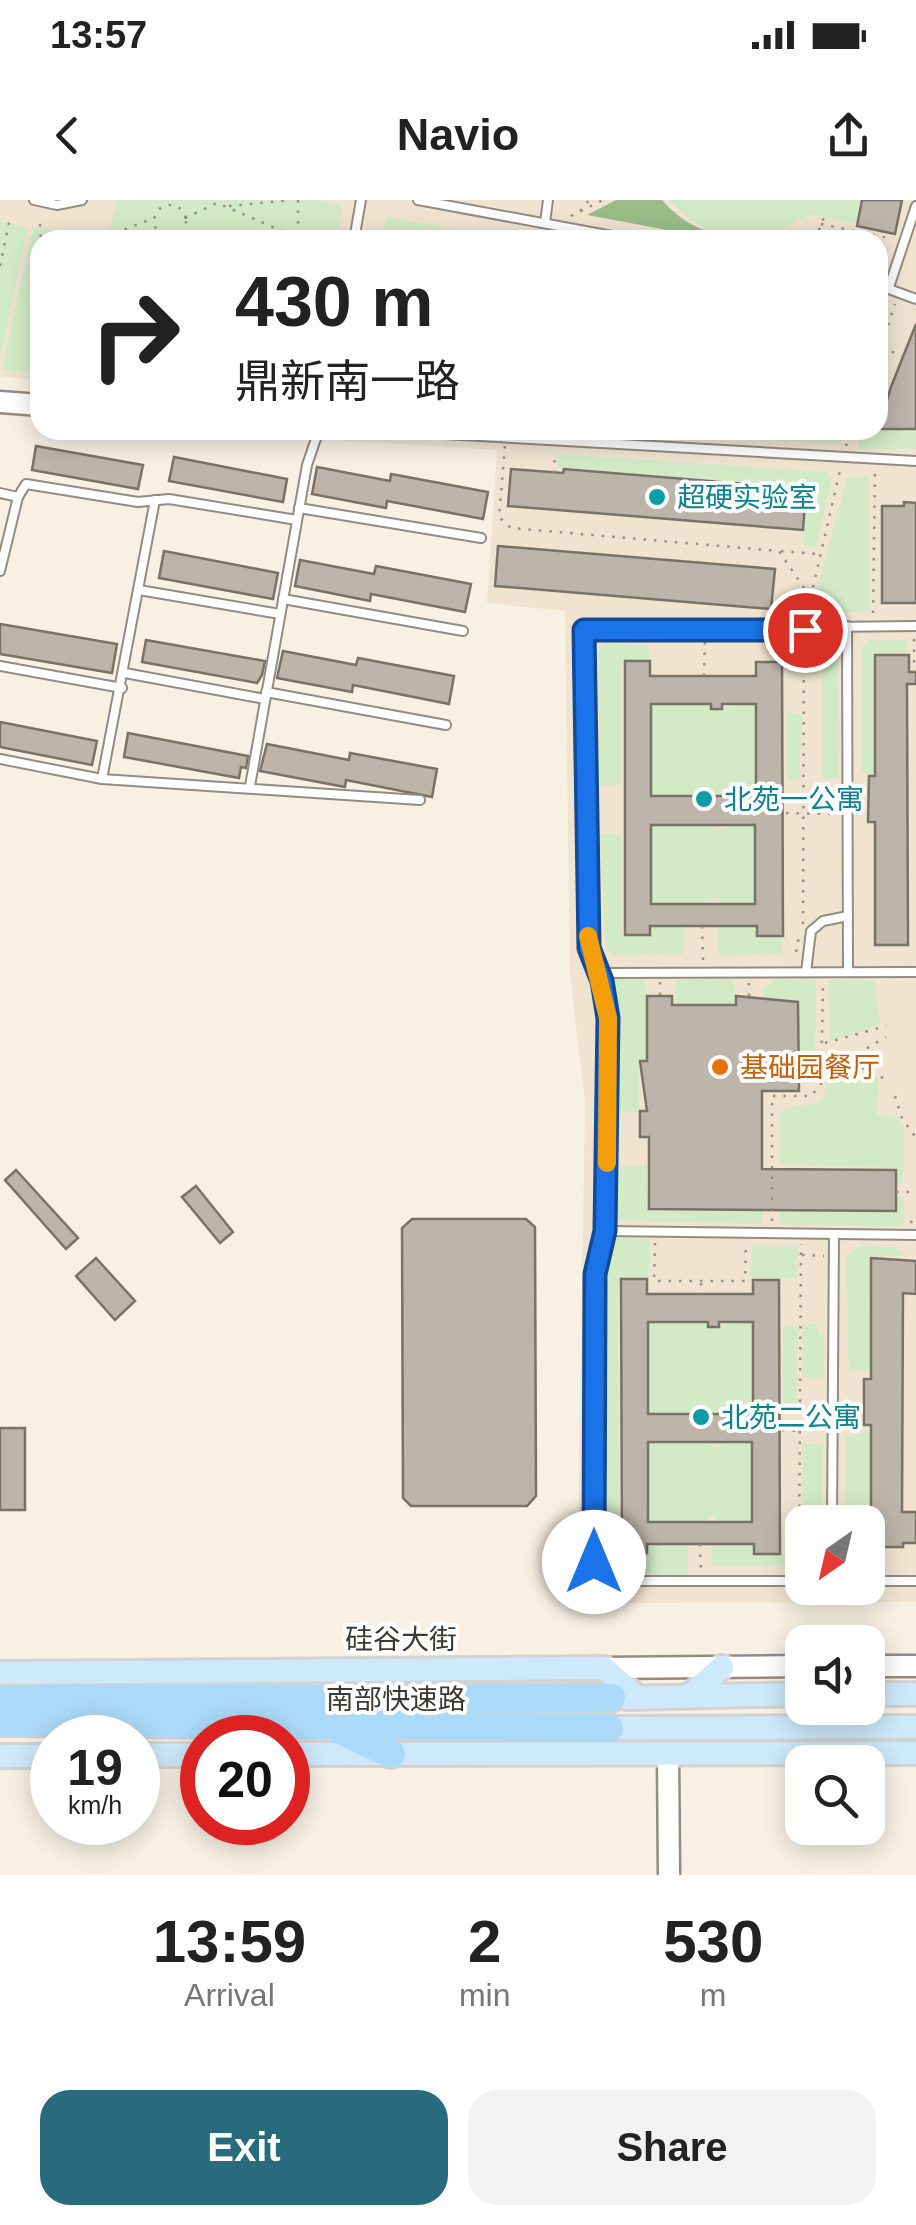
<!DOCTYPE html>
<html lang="en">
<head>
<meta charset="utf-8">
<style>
  :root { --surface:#fff; --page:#f2f2f2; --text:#222; --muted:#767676; --accent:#286b7d }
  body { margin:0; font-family:Helvetica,"Noto Sans SC",sans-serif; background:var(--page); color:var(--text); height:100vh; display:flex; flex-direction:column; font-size:38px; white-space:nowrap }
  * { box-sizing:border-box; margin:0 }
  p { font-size:32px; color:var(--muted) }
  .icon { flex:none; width:55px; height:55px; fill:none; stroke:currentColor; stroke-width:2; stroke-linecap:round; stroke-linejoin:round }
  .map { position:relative; height:1675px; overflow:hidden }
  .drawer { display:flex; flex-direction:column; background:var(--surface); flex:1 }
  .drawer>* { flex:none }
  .top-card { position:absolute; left:30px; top:30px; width:858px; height:210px; border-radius:30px; box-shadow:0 5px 25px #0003; background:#fff; color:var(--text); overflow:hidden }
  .needle { width:65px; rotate:214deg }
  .controls { position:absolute; left:785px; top:1305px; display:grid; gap:20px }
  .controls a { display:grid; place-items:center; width:100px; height:100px; border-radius:20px; background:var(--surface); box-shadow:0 5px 25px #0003; font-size:50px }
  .speed { position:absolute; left:30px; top:1515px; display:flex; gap:20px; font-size:50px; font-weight:700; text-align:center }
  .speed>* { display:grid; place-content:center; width:130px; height:130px; border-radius:50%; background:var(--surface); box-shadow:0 5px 25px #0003; line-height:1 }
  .speed small { font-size:25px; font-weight:400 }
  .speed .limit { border:15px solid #d22; background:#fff; color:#111 }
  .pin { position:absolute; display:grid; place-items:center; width:85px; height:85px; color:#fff; margin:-42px; border:5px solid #fff; border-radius:50%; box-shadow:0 2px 10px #0007 }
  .me { position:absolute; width:110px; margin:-55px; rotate:0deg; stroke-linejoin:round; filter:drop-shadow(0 0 8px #0008) }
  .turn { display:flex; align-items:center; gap:35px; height:210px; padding:0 40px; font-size:45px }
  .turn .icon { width:130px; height:130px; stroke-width:2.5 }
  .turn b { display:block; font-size:70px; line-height:85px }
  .eta { display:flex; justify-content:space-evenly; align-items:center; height:170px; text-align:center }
  .eta b { font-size:60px; font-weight:700; line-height:70px }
  .button { display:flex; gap:20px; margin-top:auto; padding:20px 40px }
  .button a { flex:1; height:115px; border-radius:30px; background:var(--accent); color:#fff; font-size:40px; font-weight:700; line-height:115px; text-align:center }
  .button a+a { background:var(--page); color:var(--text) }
  .status { display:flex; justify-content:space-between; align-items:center; height:70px; padding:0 50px; background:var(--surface); direction:ltr }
  .status svg { height:28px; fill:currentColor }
  header { display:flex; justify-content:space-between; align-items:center; height:130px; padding:0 40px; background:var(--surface); font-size:45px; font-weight:700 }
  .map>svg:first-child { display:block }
  .built { fill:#f0e4d1; fill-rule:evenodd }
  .green { fill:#d2ebc6 }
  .forest { fill:#9abd88 }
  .building { fill:#bdb5a9; stroke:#797267; stroke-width:2.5; fill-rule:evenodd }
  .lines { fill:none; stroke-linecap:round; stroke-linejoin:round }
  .lane-casing { stroke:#948c81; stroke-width:12 }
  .secondary-casing { stroke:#948c81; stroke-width:25 }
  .primary-casing { stroke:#d4d3d2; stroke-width:28 }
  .highway-casing { stroke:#d4d3d2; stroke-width:32 }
  .path { stroke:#958f87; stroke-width:2.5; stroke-dasharray:2.5 8; stroke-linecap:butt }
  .lane { stroke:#fff; stroke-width:8 }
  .secondary { stroke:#fff; stroke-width:20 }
  .primary { stroke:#cde9fb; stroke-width:22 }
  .highway { stroke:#abdaf8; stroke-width:28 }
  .route-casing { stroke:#114b97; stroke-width:25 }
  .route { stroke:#1a73e8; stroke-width:18 }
  .slow { stroke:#f59e0b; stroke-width:18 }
  .culture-dot { fill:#0f9aa8; stroke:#fefefe; stroke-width:4 }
  .food-dot { fill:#e8710a; stroke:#fefefe; stroke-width:4 }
  .labels { text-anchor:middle; stroke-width:8; stroke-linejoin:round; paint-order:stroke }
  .culture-label { font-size:28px; fill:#0d838f; stroke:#fefefe; text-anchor:start }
  .food-label { font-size:28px; fill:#c56008; stroke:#fefefe; text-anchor:start }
  .street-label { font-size:28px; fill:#3c3833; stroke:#fefefe }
</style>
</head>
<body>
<div class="status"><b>13:57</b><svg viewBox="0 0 49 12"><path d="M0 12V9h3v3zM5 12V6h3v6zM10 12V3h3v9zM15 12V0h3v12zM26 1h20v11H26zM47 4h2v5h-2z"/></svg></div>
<header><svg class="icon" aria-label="back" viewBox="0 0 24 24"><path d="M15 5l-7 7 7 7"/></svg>Navio<svg class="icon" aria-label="share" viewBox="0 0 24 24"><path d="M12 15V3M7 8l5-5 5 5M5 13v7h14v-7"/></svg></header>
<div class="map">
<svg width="916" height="1675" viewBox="0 0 916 1675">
  <rect width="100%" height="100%" fill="#f8f0e3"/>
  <path class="built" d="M0 0H916V1402L577 1403 585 903 570 774 565 411 487 403 497 250 335 240 338 230H878V40H40V180L0 177ZM802 1322H868V1388H802Z"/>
  <g class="green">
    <polygon points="117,0 317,0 342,6 338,40 108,40"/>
    <polygon points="667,0 861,0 856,23 809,14 776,32 728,36 700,26"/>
    <polygon points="386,17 513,40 382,40"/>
    <polygon points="0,21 28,27 0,157"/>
    <polygon points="33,26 104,40 40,40 40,172 2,170"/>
    <polygon points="581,230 845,230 840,244"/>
    <polygon points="860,230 916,230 916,249 858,249"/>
    <polygon points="558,254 827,272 832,279 816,347 803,345 806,288 558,268"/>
    <polygon points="847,277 869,277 870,411 811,414"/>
    <polygon points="822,439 831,440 838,452 839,578 822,578"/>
    <polygon points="870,440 907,440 907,453 873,454 874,575 864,574 861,568 862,447"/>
    <polygon points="604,443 649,446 649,460 624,460 621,468 621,585 600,585 598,451"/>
    <polygon points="651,493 662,504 711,504 712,509 745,504 756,494 756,602 651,602"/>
    <polygon points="787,511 802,516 799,581 787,578"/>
    <polygon points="651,619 714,625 714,630 755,619 755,715 721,704 720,699 651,714"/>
    <polygon points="600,635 622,635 622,735 650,736 651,722 685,727 683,754 614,755 606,750"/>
    <polygon points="756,721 757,736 783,737 782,753 724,756 718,752 718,727 745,727 746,722"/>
    <polygon points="613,779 646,780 647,860 639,860 639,913 613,909 615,825 608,783"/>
    <polygon points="677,780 734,780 735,804 674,804"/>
    <polygon points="773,780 816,780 815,852 809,859 800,860 800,801 763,801 764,788"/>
    <polygon points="828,780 875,781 880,825 830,841"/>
    <path d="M847 862 879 879 877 916 897 917 904 927 903 983 897 984 896 968 780 964V913C793 901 811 909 825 898L828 866Z"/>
    <polygon points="647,966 648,1011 762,1011 762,1024 613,1020 612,967"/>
    <polygon points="897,997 904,997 904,1022 898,1026 780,1025 780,1011 897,1012"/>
    <polygon points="609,1038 650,1039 649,1078 621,1078 618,1087 619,1347 622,1353 647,1353 647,1340 658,1345 688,1345 688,1375 616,1374 603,1363 602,1075"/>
    <polygon points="752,1046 798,1046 797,1078 750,1078"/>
    <polygon points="860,1046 895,1047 904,1055 869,1056 870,1171 849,1171 846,1057"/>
    <polygon points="648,1111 658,1111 659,1122 708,1122 709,1127 742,1122 742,1111 753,1111 753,1220 648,1220"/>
    <polygon points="803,1124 817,1124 818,1133 824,1133 824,1178 803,1178"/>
    <polygon points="798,1126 797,1207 783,1207 783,1127"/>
    <polygon points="870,1232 870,1347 868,1347 868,1322 845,1322 846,1236"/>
    <polygon points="648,1237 657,1242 710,1242 711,1247 720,1247 721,1242 743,1242 752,1237 752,1332 717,1322 717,1317 708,1317 708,1322 659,1322 648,1332"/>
    <rect x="803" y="1244" width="20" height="78"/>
    <polygon points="742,1340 753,1340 753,1354 792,1354 795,1361 788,1365 712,1365 712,1345 741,1345"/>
  </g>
  <path class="forest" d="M616 0H662C685 27 713 36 747 40H721L587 15Z"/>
  <g class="building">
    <polygon points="862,0 902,0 895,34 857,26"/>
    <polygon points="916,124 916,229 878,229 891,187"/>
    <polygon points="36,246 143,265 138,289 32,270"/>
    <polygon points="174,257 287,279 283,302 169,281"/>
    <polygon points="317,267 390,281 391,274 488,292 483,319 387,301 386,308 312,294"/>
    <polygon points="511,269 563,273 564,269 806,289 803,330 508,306"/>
    <polygon points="904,302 916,303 916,403 882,403 882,306 904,306"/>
    <polygon points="498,346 775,369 771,409 495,386"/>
    <polygon points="164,351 278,373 273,399 159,378"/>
    <polygon points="300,360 374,374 376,366 471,384 465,412 371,394 370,401 295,386"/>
    <polygon points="0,424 117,444 112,473 0,454"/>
    <polygon points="146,440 265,461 262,475 257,483 142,462"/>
    <polygon points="283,451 356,465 358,458 454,476 449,504 353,485 352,492 277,478"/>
    <polygon points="875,455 909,455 909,472 916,472 916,484 907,484 908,745 875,745 875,622 868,622 869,576 875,576"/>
    <path d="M625 461H650V476H756V462H782L783 736H757V726H650V735H625ZM651 504H711V509H722V504H756V596H651ZM651 625H755V704H651Z"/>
    <polygon points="0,522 97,541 92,565 0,547"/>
    <polygon points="128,533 248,556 246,568 241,567 239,578 124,557"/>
    <polygon points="267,544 349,560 350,553 437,569 432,597 346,580 345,587 260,571"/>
    <polygon points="647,796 672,796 672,805 736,805 736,796 798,802 799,891 762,891 762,969 896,970 896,1011 649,1009 649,937 640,937 640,911 647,911 640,861 647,861"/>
    <polygon points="16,970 78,1038 66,1049 5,980"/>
    <polygon points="196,986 233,1032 220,1043 182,997"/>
    <polygon points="412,1019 526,1019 535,1027 536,1296 527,1306 411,1306 403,1298 402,1028"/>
    <polygon points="96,1058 135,1101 115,1120 76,1076"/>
    <polygon points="871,1058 916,1061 916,1094 903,1093 902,1312 916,1312 916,1343 903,1343 903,1347 871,1347 871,1225 864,1225 864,1179 871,1179"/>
    <path d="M621 1079H647V1094H753V1080H779L780 1354H754V1344H647V1353H622ZM648 1122H708V1127H719V1122H753V1214H648ZM648 1242H752V1322H648Z"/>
    <rect x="0" y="1228" width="25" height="82"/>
  </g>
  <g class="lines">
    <defs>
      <g id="lane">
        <polyline points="34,0 57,5 82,0"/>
        <polyline points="418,0 634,40"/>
        <polyline points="545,23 548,0"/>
        <polyline points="354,40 361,0"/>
        <polyline points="878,85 916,99"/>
        <polyline points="889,87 916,6"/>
        <polyline points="374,230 916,261"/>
        <polyline points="0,293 18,297 26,284 138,302 169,299 297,320"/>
        <polyline points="299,308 481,338"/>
        <polyline points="0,371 18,297"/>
        <polyline points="139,390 280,414"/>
        <polyline points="283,399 463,431"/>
        <polyline points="847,426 848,772"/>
        <polyline points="0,466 122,488"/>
        <polyline points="125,473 265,499"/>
        <polyline points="266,492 446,525"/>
        <polyline points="0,559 102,579 420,600"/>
        <polyline points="102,579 155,300"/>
        <polyline points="250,586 307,265 319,230"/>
        <polyline points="806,772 811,731 823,721 848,716"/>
        <polyline points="599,773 916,772"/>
        <polyline points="605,1031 916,1035"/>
        <polyline points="832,1322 834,1034"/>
        <polyline points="802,1381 613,1381 595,1368 595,1075 605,1031 608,819 602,781 589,748 584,430 916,426"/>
        <polyline points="868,1381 916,1381"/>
      </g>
      <g id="secondary">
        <polyline points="0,202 40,205"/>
        <polyline points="868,1466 916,1466"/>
        <polyline points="604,1468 802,1466"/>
        <polyline points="668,1554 669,1675"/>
      </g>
      <g id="primary">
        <polyline points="0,1473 604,1468 638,1498"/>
        <polyline points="868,1494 916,1494"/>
        <polyline points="689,1496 722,1467"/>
        <polyline points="626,1498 802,1494"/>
        <polyline points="609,1528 916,1527"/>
        <polyline points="288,1554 916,1553"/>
        <polyline points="138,1555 202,1555"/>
        <polyline points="0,1556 52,1556"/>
      </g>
      <g id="highway">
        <polyline points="0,1499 611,1498"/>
        <polyline points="0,1522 609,1528"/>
        <polyline points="338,1529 391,1554"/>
      </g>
    </defs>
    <use href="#lane" class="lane-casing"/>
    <use href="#secondary" class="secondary-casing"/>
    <use href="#primary" class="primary-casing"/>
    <use href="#highway" class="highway-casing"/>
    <g class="path">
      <polyline points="298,0 298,40"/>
      <circle cx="170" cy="21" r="16"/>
      <polyline points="229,6 292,0"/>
      <polyline points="580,11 589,0"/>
      <polyline points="571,16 603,0"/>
      <polyline points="185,18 217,3 287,33 328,31 342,37"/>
      <polyline points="40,24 41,40"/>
      <polyline points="821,24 893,39"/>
      <polyline points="516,32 522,40"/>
      <polyline points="118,33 126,40"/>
      <polyline points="105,37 154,18"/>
      <polyline points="815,40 824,17"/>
      <polyline points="0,66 10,18"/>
      <polyline points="882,148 903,156"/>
      <polyline points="878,155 895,104"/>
      <polyline points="878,190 888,194"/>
      <polyline points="346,238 346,230"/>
      <polyline points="505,246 499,317 511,328 779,351 810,397"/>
      <polyline points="846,246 851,230"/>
      <polyline points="554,273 555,252"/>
      <polyline points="781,351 817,354"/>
      <polyline points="873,413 875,272"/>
      <polyline points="806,418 840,270"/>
      <polyline points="914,439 914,472"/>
      <polyline points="704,476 705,440"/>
      <polyline points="786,613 834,614"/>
      <polyline points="803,724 804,440"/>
      <polyline points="702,726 703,760"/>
      <polyline points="796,752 799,736"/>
      <polyline points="660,782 660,796"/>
      <polyline points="749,796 749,783"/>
      <polyline points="825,843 886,826"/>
      <polyline points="849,859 886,837"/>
      <polyline points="822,863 847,860 885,879"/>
      <polyline points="799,873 822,873"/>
      <polyline points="895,896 902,918 916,938"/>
      <polyline points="896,992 910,992"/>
      <polyline points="772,1021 772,896 811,896 821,884 823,786"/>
      <polyline points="910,1022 916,1022"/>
      <polyline points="655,1043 654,1081 745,1081 746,1043"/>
      <polyline points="802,1055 824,1056"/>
      <polyline points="701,1083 701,1094"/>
      <polyline points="846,1204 864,1204"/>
      <polyline points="800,1205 822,1205"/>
      <polyline points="782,1230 800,1231"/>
      <polyline points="700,1344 701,1369"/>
      <polyline points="795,1369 799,1361 801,1044"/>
    </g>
    <use href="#lane" class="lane"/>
    <use href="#secondary" class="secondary"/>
    <use href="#primary" class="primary"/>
    <use href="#highway" class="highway"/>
  </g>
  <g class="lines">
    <defs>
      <polyline id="route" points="594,1362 595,1074 605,1031 608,818 602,781 589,748 584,430 805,430"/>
    </defs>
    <use href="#route" class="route-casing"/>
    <use href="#route" class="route"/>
    <polyline class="slow" points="588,736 608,818 607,963"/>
  </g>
  <g class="culture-dot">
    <circle cx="657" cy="297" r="10"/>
    <circle cx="704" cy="599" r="10"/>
    <circle cx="701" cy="1217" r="10"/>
  </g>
  <circle class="food-dot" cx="720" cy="867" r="10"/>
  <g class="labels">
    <g class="culture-label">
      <text x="677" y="307">超硬实验室</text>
      <text x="724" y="609">北苑一公寓</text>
      <text x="721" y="1227">北苑二公寓</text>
    </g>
    <g class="food-label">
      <text x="740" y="877">基础园餐厅</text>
    </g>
    <g class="street-label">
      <text x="401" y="1449">硅谷大街</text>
      <text x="396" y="1509">南部快速路</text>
    </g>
  </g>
</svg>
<div class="controls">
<a><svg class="needle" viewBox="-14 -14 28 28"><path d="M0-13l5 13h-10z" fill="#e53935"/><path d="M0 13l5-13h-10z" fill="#767676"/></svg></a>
<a><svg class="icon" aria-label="sound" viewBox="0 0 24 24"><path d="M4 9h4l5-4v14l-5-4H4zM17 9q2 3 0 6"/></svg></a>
<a><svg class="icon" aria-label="search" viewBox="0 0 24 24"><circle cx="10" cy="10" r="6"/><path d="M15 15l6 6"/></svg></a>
</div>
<div class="speed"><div>19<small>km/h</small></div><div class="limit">20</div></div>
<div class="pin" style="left:805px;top:430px;background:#d93025"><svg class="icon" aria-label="arrive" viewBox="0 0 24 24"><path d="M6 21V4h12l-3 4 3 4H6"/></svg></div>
<svg class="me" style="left:594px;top:1362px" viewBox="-20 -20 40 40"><circle r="19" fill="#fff"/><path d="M0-13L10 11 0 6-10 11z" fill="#1a73e8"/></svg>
<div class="top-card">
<div class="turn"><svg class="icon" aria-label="right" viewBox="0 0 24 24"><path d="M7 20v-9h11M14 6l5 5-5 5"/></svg><div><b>430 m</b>鼎新南一路</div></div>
</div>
</div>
<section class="drawer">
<div class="eta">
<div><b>13:59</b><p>Arrival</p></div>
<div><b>2</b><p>min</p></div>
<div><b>530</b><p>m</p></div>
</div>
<div class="button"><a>Exit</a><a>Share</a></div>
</section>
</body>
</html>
